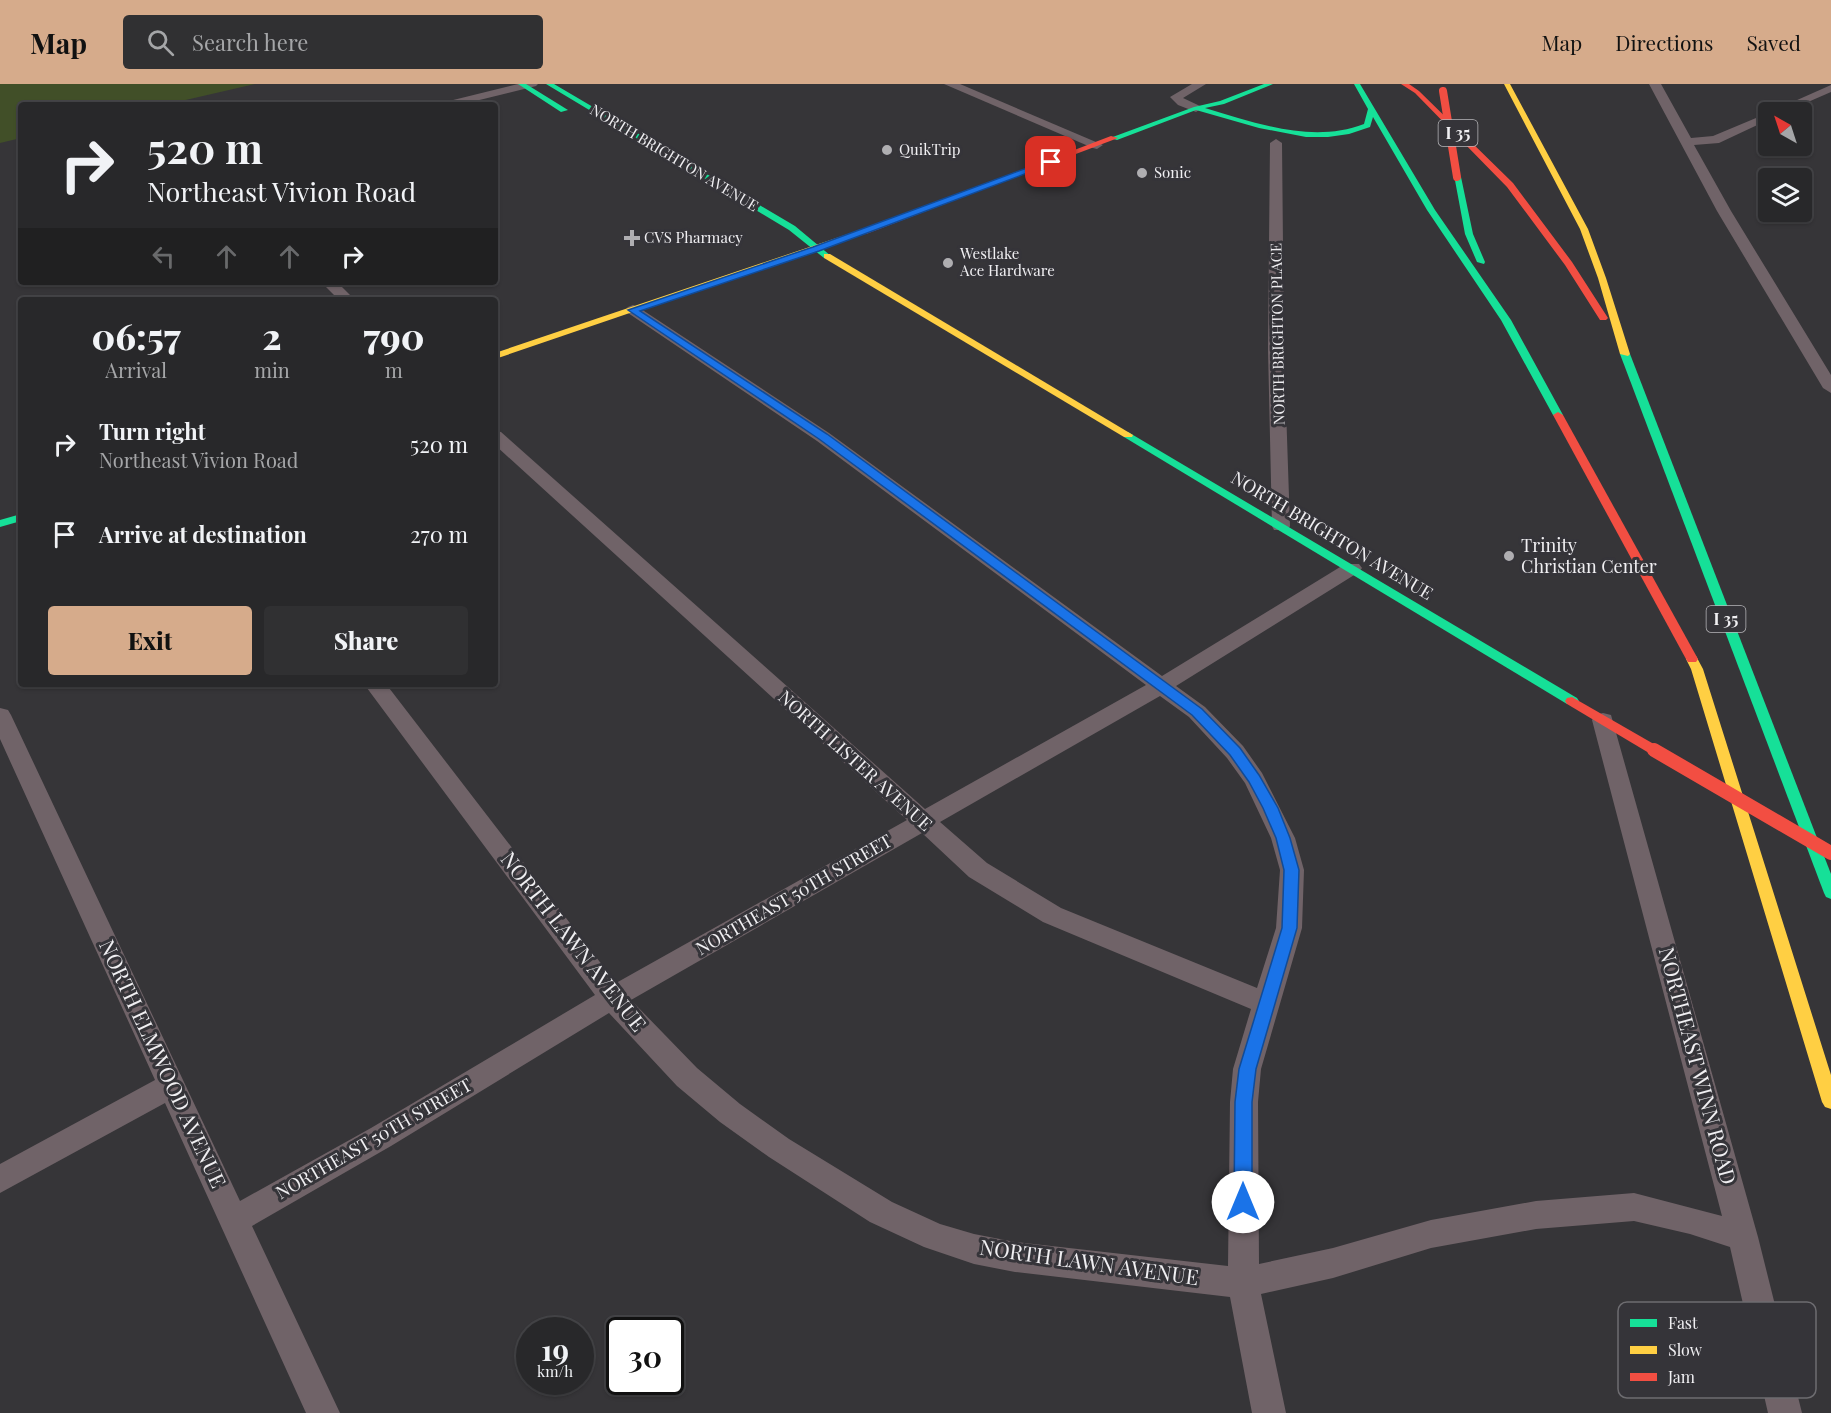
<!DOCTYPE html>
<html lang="en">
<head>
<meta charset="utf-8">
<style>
  :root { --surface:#28282a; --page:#303032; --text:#f1f3f6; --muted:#a5a6a8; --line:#444447; --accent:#d6ab8b }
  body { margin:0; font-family:"Playfair Display",serif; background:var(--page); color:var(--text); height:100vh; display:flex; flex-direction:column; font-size:22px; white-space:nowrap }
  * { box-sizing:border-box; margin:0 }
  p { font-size:20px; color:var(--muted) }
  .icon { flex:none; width:33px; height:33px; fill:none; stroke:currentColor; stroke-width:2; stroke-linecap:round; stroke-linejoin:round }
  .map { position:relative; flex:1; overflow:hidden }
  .details { position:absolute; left:18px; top:213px; width:480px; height:390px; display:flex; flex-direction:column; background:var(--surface); border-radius:6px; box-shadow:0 2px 4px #0004,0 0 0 2px var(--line) }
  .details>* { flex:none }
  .banner { position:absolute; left:18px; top:18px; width:480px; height:183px; border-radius:6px; box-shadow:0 2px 4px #0004,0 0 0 2px var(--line); background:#28282a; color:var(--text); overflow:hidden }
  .needle { width:39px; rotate:321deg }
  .buttons { position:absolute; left:1758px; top:18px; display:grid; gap:12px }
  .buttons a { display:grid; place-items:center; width:54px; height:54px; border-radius:6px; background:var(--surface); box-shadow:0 2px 4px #0004,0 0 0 2px var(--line); font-size:30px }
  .speed { position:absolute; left:516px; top:1233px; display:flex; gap:12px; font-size:30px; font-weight:700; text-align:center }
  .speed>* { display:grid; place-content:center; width:78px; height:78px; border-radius:50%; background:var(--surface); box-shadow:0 2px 4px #0004,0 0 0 2px var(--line); line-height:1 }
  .speed small { font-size:15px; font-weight:400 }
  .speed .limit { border:3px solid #111; border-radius:9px; background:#fff; color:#111 }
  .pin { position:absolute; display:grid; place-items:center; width:51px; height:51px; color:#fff; margin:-26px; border-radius:12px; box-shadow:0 3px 9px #0006 }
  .me { position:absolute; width:66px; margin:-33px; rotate:0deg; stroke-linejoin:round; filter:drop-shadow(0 0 4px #0008) }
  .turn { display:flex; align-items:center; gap:21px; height:126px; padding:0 30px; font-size:27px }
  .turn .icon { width:78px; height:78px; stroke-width:2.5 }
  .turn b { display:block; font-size:42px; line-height:51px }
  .lanes { display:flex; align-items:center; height:57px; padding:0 30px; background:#0003; justify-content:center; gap:30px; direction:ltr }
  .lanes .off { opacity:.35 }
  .eta { display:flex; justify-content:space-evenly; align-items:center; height:102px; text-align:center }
  .eta b { font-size:36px; font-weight:800; line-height:42px }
  .primary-button { display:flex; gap:12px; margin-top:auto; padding:12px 30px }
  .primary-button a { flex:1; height:69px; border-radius:6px; background:var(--accent); color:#111; font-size:24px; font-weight:800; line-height:69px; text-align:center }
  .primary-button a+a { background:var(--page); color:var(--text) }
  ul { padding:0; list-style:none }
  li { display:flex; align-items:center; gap:18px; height:90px; padding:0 30px }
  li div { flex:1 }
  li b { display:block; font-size:22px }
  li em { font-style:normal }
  header { display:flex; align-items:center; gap:36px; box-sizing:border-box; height:84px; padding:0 30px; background:var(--accent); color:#111 }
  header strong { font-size:28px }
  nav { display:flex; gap:33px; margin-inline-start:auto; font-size:21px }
  .search { width:420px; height:54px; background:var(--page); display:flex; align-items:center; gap:15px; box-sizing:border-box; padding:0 21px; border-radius:6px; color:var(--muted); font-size:22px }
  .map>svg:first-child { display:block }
  .green { fill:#414f28 }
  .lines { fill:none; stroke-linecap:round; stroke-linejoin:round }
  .street { fill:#706368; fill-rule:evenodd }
  .fast { fill:#16e098; fill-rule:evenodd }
  .slow { fill:#ffcf43; fill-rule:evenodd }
  .jam { fill:#f24e42; fill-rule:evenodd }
  .jam-bridge-far1 { stroke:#f24e42; stroke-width:8 }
  .jam-bridge { stroke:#f24e42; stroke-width:14 }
  .route { fill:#1a73e8; stroke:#114b97; stroke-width:1.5 }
  .poi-dot { fill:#afaeb1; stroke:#353439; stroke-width:2 }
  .labels { text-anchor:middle; stroke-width:6; stroke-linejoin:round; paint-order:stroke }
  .far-poi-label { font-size:15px; fill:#f0eff2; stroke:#353439; text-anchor:start }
  .far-street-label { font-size:15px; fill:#f0eff2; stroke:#353439 }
  .shield { fill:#353439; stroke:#b8b7ba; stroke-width:1.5 }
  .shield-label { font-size:16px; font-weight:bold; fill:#f0eff2 }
  .street-label { font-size:18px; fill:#f0eff2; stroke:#353439 }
  .poi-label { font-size:18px; fill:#f0eff2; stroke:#353439; text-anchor:start }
  .near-street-label { font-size:21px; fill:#f0eff2; stroke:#353439 }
  .key { fill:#353439; stroke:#6d6c70; stroke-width:1.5 }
  .key-label { font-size:16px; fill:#f0eff2 }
</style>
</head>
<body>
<header>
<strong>Map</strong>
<div class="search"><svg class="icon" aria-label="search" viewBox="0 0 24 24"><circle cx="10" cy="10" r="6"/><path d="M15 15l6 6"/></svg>Search here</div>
<nav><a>Map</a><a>Directions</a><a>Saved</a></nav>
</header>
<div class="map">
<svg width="1831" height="1329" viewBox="0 0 1831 1329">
  <rect width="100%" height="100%" fill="#363538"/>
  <polygon class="green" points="0,0 255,0 164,21 21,21 21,54 0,59"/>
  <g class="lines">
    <g class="street">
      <polygon points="518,0 538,0 536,2 459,21 439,21 441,19"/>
      <polygon points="944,0 960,0 1103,61 1097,65 1093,64"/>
      <polygon points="1192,0 1206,0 1183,14 1200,22 1202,24 1196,28 1178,21 1170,13"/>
      <polygon points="1649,0 1661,0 1691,54 1713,52 1768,29 1768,36 1719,59 1694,61 1731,127 1831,291 1831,309 1823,304 1717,127"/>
      <polygon points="1831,1 1831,8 1785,28 1770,28"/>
      <polygon points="1276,55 1282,59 1284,265 1290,442 1288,446 1274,446 1272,442 1268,265 1270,59"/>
      <polygon points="321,198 337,198 355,216 339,216"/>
      <path d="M633 221 638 223 829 349 1162 592 1345 480H1359L1362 484 1359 488 1176 602 1205 623 1243 662 1262 689 1295 754 1304 786 1302 844 1261 985 1258 1018 1259 1180 1333 1164 1431 1136 1536 1117 1634 1109 1722 1132 1592 636 1595 631 1603 629 1611 631 1758 1153 1802 1329H1768L1730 1163 1690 1150 1634 1137 1536 1145 1431 1164 1333 1194 1261 1210 1286 1329H1252L1230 1213 1015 1188 974 1180 924 1163 870 1138 769 1073 720 1038 677 1002 609 929 391 1062 252 1142 340 1329H306L165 1019 0 1109V1080L155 996 0 655V624L8 626 11 631 240 1117 371 1044 595 911 364 600H386L616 899 907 736 495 361V347L501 348 925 725 1146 601 817 357 628 229 625 226 628 223ZM1160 612 1189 633 1227 674 1245 699 1271 754 1280 786 1276 844 1257 904 1061 824 987 779 940 738ZM922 749 969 793 1043 838 1251 925 1233 985 1230 1018 1228 1182 1015 1158 974 1150 940 1140 892 1118 789 1055 740 1020 697 984 631 916Z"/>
    </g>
    <g class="fast">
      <polygon points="518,0 526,0 568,26 561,28"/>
      <polygon points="546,0 554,0 795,142 831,172 824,174 789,146"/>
      <path d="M1264 0H1273L1224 20 1205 24C1256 39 1312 60 1364 40L1368 25 1354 0H1360L1435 126 1511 236 1563 331 1562 333 1558 334 1553 331 1501 236 1427 126 1373 33 1370 43 1349 50 1328 53H1306L1259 44 1196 26 1117 56 1110 54 1194 23 1220 17Z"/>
      <polygon points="1454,91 1461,93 1473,150 1485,178 1484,180 1477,178 1465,150"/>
      <polygon points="1622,268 1630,270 1831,790 1831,815 1826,813 1824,809 1620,270"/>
      <polygon points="1128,348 1577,614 1579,617 1577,620 1567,620 1124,353 1124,349"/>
      <polygon points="21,430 21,437 0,443 0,436"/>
    </g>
    <g class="slow">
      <polygon points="1504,0 1510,0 1588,145 1606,194 1630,270 1628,272 1620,270 1598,194 1580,145"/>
      <polygon points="860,146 867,148 495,275 495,269"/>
      <polygon points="824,170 830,170 1133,351 1132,353 1124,353 824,174"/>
      <polygon points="1692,571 1696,572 1703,585 1831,991 1831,1025 1825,1023 1822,1018 1691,585 1686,575"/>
    </g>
    <g class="jam">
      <polygon points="1401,0 1409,0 1419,7 1513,99 1572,178 1608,234 1606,236 1600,236 1565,181 1507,103 1415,9"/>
      <polygon points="1111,52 1118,54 866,150 859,148"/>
      <polygon points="1558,328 1563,331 1698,575 1696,578 1688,578 1686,575 1553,331"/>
      <polygon points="1572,613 1659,663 1661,666 1659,669 1649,669 1567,620 1565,617 1567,614"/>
    </g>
    <polyline class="jam-bridge-far1" points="1443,7 1457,93"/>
    <polyline class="jam-bridge" points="1654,666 1831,769"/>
  </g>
  <polygon class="route" points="1051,75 1054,76 1054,79 819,167 640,227 827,350 1202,625 1240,664 1259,691 1278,724 1290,754 1299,786 1297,844 1256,985 1252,1018 1252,1118 1250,1124 1243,1127 1237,1124 1234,1118 1235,1018 1239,985 1282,844 1284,786 1276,754 1263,724 1249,698 1230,671 1192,631 819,355 628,226 813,163"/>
  <g class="poi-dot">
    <circle cx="887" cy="66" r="6"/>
    <circle cx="1142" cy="89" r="6"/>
    <path d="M629 145h6v6h6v6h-6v6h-6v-6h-6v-6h6z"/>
    <circle cx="948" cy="179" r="6"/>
    <circle cx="1509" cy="472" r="6"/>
  </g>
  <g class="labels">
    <g class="far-poi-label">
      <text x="899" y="71">QuikTrip</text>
      <text x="1154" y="94">Sonic</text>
      <text x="644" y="159">CVS Pharmacy</text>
      <text x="960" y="175">Westlake<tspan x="960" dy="17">Ace Hardware</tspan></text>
    </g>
    <g class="far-street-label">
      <text transform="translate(674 74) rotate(31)" y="5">NORTH BRIGHTON AVENUE</text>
      <text transform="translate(1278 250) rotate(-91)" y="5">NORTH BRIGHTON PLACE</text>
    </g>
    <g class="shield">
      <rect x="1438.5" y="36" width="39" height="26" rx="4.5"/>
      <rect x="1706.5" y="522" width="39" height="26" rx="4.5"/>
    </g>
    <g class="shield-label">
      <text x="1458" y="55">I 35</text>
      <text x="1726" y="541">I 35</text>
    </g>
    <g class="street-label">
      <text transform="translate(1332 452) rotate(31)" y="6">NORTH BRIGHTON AVENUE</text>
      <text transform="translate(855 677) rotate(42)" y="6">NORTH LISTER AVENUE</text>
      <text transform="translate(794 811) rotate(-30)" y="6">NORTHEAST 50TH STREET</text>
      <text transform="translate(374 1055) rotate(-30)" y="6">NORTHEAST 50TH STREET</text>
    </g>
    <g class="poi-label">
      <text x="1521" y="468">Trinity<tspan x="1521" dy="21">Christian Center</tspan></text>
    </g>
    <g class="near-street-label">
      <text transform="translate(573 858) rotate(52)" y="7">NORTH LAWN AVENUE</text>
      <text transform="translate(162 980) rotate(65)" y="7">NORTH ELMWOOD AVENUE</text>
      <text transform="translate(1697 982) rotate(75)" y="7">NORTHEAST WINN ROAD</text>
      <text transform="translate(1089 1179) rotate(8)" y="7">NORTH LAWN AVENUE</text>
    </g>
  </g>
  <rect x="1618" y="1218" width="198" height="96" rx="9" class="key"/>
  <rect x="1630" y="1235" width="27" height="8" fill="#16e098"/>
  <rect x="1630" y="1262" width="27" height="8" fill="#ffcf43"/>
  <rect x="1630" y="1289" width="27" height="8" fill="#f24e42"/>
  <g class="key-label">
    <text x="1668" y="1245">Fast</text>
    <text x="1668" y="1272">Slow</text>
    <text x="1668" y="1299">Jam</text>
  </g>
</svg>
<div class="buttons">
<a><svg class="needle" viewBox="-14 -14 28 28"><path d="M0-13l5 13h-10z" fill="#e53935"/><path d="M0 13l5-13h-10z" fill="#a5a6a8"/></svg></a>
<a><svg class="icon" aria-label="layers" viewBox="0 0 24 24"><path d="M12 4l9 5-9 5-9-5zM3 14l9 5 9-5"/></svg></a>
</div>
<div class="speed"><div>19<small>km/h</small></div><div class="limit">30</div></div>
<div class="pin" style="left:1051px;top:78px;background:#d93025"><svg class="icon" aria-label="arrive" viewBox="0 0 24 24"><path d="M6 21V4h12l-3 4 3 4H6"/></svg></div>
<svg class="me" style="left:1243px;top:1118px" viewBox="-20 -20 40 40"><circle r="19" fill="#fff"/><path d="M0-13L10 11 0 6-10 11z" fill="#1a73e8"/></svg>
<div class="banner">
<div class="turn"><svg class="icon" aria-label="right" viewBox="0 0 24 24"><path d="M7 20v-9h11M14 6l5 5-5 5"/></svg><div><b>520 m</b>Northeast Vivion Road</div></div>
<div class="lanes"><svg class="icon off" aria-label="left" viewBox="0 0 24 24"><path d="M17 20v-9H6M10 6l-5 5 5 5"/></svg><svg class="icon off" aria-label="ahead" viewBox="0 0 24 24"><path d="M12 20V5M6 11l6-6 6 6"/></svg><svg class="icon off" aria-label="ahead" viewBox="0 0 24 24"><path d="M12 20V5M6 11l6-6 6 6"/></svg><svg class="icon" aria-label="right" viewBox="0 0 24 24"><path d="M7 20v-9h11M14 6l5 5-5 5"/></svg></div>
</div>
<section class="details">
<div class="eta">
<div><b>06:57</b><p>Arrival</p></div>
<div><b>2</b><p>min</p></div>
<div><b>790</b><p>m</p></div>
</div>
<ul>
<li><svg class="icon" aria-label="right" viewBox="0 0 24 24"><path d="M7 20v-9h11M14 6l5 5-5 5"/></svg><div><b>Turn right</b><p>Northeast Vivion Road</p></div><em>520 m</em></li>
<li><svg class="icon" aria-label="arrive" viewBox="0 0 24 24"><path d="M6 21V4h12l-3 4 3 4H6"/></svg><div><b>Arrive at destination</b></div><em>270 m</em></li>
</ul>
<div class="primary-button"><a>Exit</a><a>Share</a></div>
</section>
</div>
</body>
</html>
